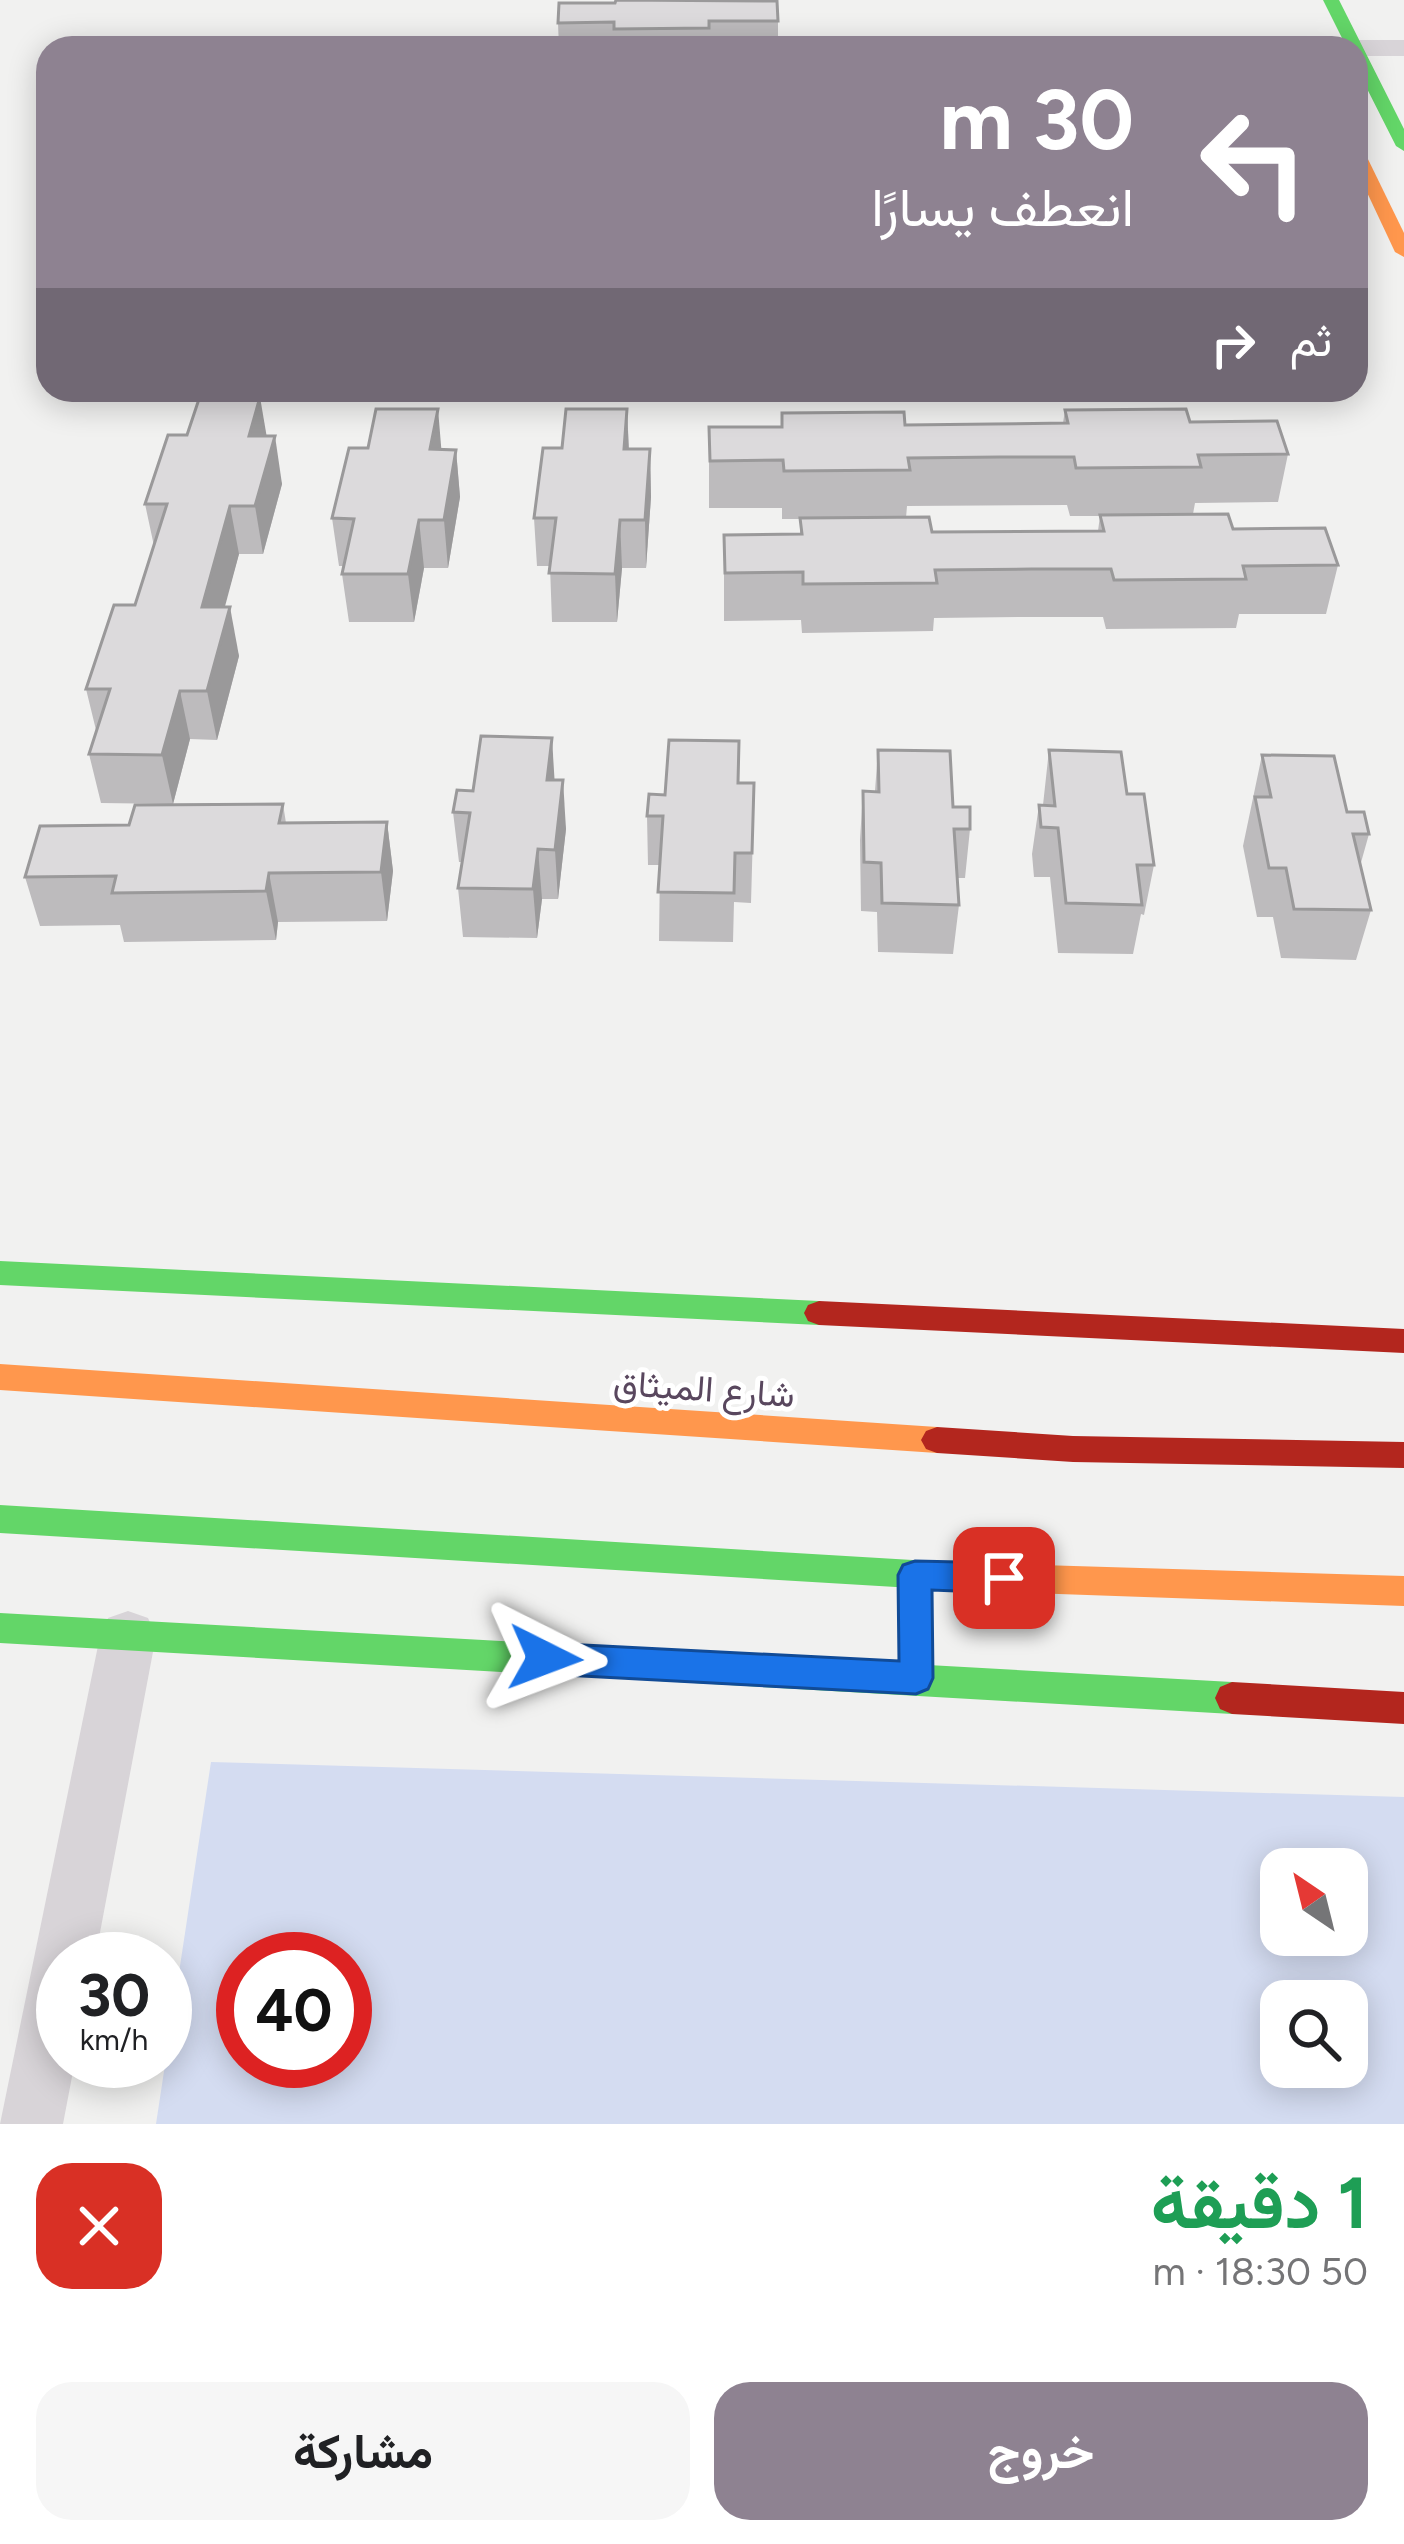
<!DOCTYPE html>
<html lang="ar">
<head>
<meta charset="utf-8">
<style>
  :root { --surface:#fff; --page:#f6f6f6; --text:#202124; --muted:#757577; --accent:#8e8291 }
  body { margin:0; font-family:Figtree,Vazirmatn,sans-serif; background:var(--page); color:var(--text); direction:rtl; height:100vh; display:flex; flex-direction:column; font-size:45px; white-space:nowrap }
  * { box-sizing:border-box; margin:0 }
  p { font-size:39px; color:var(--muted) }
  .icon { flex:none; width:66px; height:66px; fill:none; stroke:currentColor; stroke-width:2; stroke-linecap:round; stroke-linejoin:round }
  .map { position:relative; height:2124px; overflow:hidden; direction:ltr }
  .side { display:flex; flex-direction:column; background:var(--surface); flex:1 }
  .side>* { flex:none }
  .top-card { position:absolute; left:36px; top:36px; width:1332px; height:366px; border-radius:36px; box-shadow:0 6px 30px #0003; direction:rtl; background:#8e8291; color:#fff; overflow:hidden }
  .needle { width:78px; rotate:325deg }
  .fabs { position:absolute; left:1260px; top:1848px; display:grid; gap:24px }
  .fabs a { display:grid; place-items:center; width:108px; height:108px; border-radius:24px; background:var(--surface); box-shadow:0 6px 30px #0003; font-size:60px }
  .speed { position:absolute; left:36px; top:1932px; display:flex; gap:24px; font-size:60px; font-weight:700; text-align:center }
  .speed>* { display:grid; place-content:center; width:156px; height:156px; border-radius:50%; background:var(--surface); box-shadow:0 6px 30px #0003; line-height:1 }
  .speed small { font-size:30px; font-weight:400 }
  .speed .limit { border:18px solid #d22; background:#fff; color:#111 }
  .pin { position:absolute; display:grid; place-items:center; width:102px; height:102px; color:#fff; margin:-51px; border-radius:24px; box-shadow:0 6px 18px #0006 }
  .me { position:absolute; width:132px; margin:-66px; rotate:93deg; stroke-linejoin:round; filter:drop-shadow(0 0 9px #0008) }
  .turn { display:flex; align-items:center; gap:42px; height:252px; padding:0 36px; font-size:54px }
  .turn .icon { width:156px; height:156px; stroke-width:2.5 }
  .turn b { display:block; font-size:84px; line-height:102px }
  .then { display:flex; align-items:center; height:114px; padding:0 36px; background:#0003; gap:24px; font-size:45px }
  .round { display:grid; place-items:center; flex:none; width:126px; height:126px; border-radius:36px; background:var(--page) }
  .headline { display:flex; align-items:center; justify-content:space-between; height:204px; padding:0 36px }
  h1 { font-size:72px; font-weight:700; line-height:90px; color:#1e9e55 }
  .primary-button { display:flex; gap:24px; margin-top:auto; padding:24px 36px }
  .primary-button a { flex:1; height:138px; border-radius:36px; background:var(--accent); color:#fff; font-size:48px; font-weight:700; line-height:138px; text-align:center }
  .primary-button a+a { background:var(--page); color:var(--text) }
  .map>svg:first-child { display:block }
  .green { fill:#d4dcf1; fill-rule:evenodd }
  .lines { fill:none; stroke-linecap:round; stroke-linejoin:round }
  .street { fill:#d8d4d8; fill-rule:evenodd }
  .fast { fill:#63d668; fill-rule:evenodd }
  .slow { fill:#ff974d; fill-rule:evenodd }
  .jam { fill:#b3261e; fill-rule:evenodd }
  .wall { fill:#bdbbbd; fill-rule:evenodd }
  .shaded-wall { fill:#9a999a }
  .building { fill:#dcdadc; stroke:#9a999a; stroke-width:3 }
  .route { fill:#1a73e8; stroke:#114b97; stroke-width:3 }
  .labels { text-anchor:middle; stroke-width:10; stroke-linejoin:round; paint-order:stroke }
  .street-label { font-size:36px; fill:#59475e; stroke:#fff }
</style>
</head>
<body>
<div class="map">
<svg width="1404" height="2124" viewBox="0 0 1404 2124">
  <rect width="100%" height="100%" fill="#f1f1f0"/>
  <path class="green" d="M211 1762 1404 1797V2124H156ZM1281 1869H1347V1935H1281ZM243 1959H345V2061H243ZM1281 2001H1347V2067H1281Z"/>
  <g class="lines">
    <g class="street">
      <polygon points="1356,40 1404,40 1404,56 1356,56 1356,48 1343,48"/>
      <polygon points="128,1611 148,1618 156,1636 95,1959 63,1959 63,2061 75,2061 63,2124 0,2124 100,1636 108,1618"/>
    </g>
    <g class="fast">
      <polygon points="1323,0 1339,0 1404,129 1404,151 1396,146 1356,67 1356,48 1347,48"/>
      <polygon points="0,1261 819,1301 830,1305 834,1313 830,1321 819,1325 0,1285"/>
      <polygon points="0,1505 946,1562 958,1566 962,1576 958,1586 946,1590 0,1533"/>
      <polygon points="0,1613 1232,1682 1244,1687 1249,1698 1244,1709 1232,1714 0,1643"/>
    </g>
    <g class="slow">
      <polygon points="1356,146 1364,151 1404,233 1404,257 1395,252 1356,169"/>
      <polygon points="0,1364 937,1427 948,1431 953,1440 948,1449 937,1453 0,1390"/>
      <polygon points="915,1561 927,1565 931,1574 934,1566 946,1562 1404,1576 1404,1606 946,1590 934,1586 931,1580 933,1678 928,1689 916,1693 904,1689 899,1678 899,1575 903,1565"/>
    </g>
    <g class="jam">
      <polygon points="819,1301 1404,1329 1404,1353 819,1325 808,1321 804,1313 808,1305"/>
      <polygon points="937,1427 1073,1436 1404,1442 1404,1468 1073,1462 937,1453 926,1449 921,1440 926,1431"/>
      <polygon points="1232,1682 1404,1692 1404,1724 1232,1714 1220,1709 1215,1698 1220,1687"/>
    </g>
  </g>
  <g class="wall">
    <polygon points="710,2 778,21 778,48 559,48 558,23"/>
    <polygon points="627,409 629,449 650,449 651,497 646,568 622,568 617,622 552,622 550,566 537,566 534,518 562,448"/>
    <path d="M1065 410 1190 422 1288 454 1278 502 1195 503 1193 514 1338 565 1326 614H1239L1236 628 1106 629 1103 617H1026L934 618 933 631 802 633 801 620 724 621V535L800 534V519H782V508H709V427H781L782 413 905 425 1063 423ZM1067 505 1070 516H1100L1098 531 932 532 906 518 907 506Z"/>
    <polygon points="266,436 282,484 263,554 239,554 224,607 239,656 217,740 190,739 173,804 101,803 89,754 96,730 86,689 135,605 154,546 145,504"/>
    <polygon points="442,449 456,450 460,497 448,568 424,568 414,622 349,622 342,574 344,566 339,566 332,518"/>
    <polygon points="878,750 970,829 965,878 957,878 959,905 953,954 878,952 877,912 861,911 860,840 863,791 875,791"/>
    <polygon points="1049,750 1127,794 1154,865 1144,915 1141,914 1133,954 1058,953 1050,877 1034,877 1032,854 1039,805 1043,805"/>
    <polygon points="1262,755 1347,812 1369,834 1360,866 1371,910 1356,960 1281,958 1273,917 1257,917 1243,846"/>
    <polygon points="555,780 566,829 558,899 542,899 537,938 463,937 458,888 462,862 459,862 453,812 473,791"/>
    <polygon points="739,783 753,832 751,903 734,902 733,942 659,941 660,865 648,865 647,816 665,795"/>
    <polygon points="283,804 286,823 387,822 393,871 387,921 278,922 276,940 124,942 120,925 40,926 25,877 129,825"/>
  </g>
  <g class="shaded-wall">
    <polygon points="260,397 268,444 249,436"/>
    <polygon points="438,409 442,457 430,449"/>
    <polygon points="627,409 629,456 624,449"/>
    <polygon points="275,436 282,484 263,554 255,506"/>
    <polygon points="650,449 651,497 646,568 645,520"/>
    <polygon points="456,450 460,497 448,568 444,520"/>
    <polygon points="230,506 239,554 212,655 202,607"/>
    <polygon points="419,520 424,568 414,622 408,574"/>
    <polygon points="620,520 622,568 617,622 615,574"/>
    <polygon points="230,607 239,656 217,740 207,691"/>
    <polygon points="180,691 190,739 173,804 162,755"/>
    <polygon points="552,738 555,787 547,780"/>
    <polygon points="563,780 566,829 558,899 555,850"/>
    <polygon points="387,822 393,871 387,921 381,872"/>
    <polygon points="538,849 542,899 537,938 533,889"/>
    <polygon points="269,873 278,922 276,940 266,891"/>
  </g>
  <g class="building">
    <polygon points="616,0 777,1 778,21 709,21 709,28 614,29 614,22 558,23 559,3 615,3"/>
    <polygon points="200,396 260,397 249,436 275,436 255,506 230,506 202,607 230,607 207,691 180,691 162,755 89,754 110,689 86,689 114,605 135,605 167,504 145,504 168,435 187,435"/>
    <polygon points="376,409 438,409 430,449 456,450 444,520 419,520 408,574 342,574 354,519 332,518 349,448 368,448"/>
    <polygon points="566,409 627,409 624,449 650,449 645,520 620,520 615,574 549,573 556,518 534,518 543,448 562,448"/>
    <polygon points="1186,409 1190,422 1277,421 1288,454 1198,455 1201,467 1076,468 1074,457 1000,457 908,458 910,470 784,471 783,460 710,461 709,427 782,427 782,413 904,412 905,425 993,424 1068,423 1065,410"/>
    <polygon points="1228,514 1233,529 1325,528 1338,565 1243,566 1246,579 1114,580 1111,569 1032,569 935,570 937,583 803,584 803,572 725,573 724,535 802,534 800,518 929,517 932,532 1104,531 1100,515"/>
    <polygon points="481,736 552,738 547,780 563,780 555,850 538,849 533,889 458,888 470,813 453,812 457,790 473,791"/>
    <polygon points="669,740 739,741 738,783 754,783 752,853 735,853 734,893 658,892 663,816 647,816 649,794 665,795"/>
    <polygon points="878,750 950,751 953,807 970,807 970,829 954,829 959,905 882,903 881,863 864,862 863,791 879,792"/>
    <polygon points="1049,750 1121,752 1127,794 1144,794 1154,865 1137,865 1142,905 1066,903 1058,828 1041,827 1039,805 1055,806"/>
    <polygon points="1262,755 1334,756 1347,812 1364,812 1369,834 1353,834 1371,910 1294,909 1286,868 1269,868 1255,797 1271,797"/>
    <polygon points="283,804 279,823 387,822 381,872 269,873 266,891 112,893 116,876 25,877 40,826 129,825 135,805"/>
  </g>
  <polygon class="route" points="915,1561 1004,1563 1015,1568 1020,1578 1015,1588 1004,1593 932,1590 933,1678 928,1689 916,1694 545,1674 533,1669 528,1658 533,1647 545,1643 899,1661 898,1575 903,1565"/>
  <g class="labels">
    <g class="street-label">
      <text transform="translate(704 1388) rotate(4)" y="13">شارع الميثاق</text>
    </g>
  </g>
</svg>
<div class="fabs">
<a><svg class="needle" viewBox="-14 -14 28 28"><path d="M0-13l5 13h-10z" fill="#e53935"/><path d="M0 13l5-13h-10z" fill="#757577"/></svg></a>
<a><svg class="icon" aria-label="search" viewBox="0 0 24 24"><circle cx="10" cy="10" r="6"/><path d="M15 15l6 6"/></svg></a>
</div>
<div class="speed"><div>30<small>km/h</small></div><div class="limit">40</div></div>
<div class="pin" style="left:1004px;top:1578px;background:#d93025"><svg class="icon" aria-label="arrive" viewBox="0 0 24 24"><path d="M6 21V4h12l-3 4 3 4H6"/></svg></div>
<svg class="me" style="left:545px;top:1658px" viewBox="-20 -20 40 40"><path d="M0-17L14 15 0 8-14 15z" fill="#1a73e8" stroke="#fff" stroke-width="4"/></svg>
<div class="top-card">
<div class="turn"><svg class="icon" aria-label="left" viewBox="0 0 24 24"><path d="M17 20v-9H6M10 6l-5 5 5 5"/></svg><div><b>30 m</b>انعطف يسارًا</div></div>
<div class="then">ثم<svg class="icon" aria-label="right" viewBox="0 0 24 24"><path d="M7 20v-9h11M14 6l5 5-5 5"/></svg></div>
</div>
</div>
<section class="side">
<div class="headline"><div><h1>1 دقيقة</h1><p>50 m · 18:30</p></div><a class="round" style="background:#d93025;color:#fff"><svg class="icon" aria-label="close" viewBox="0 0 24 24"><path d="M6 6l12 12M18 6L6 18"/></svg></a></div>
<div class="primary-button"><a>خروج</a><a>مشاركة</a></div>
</section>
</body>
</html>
